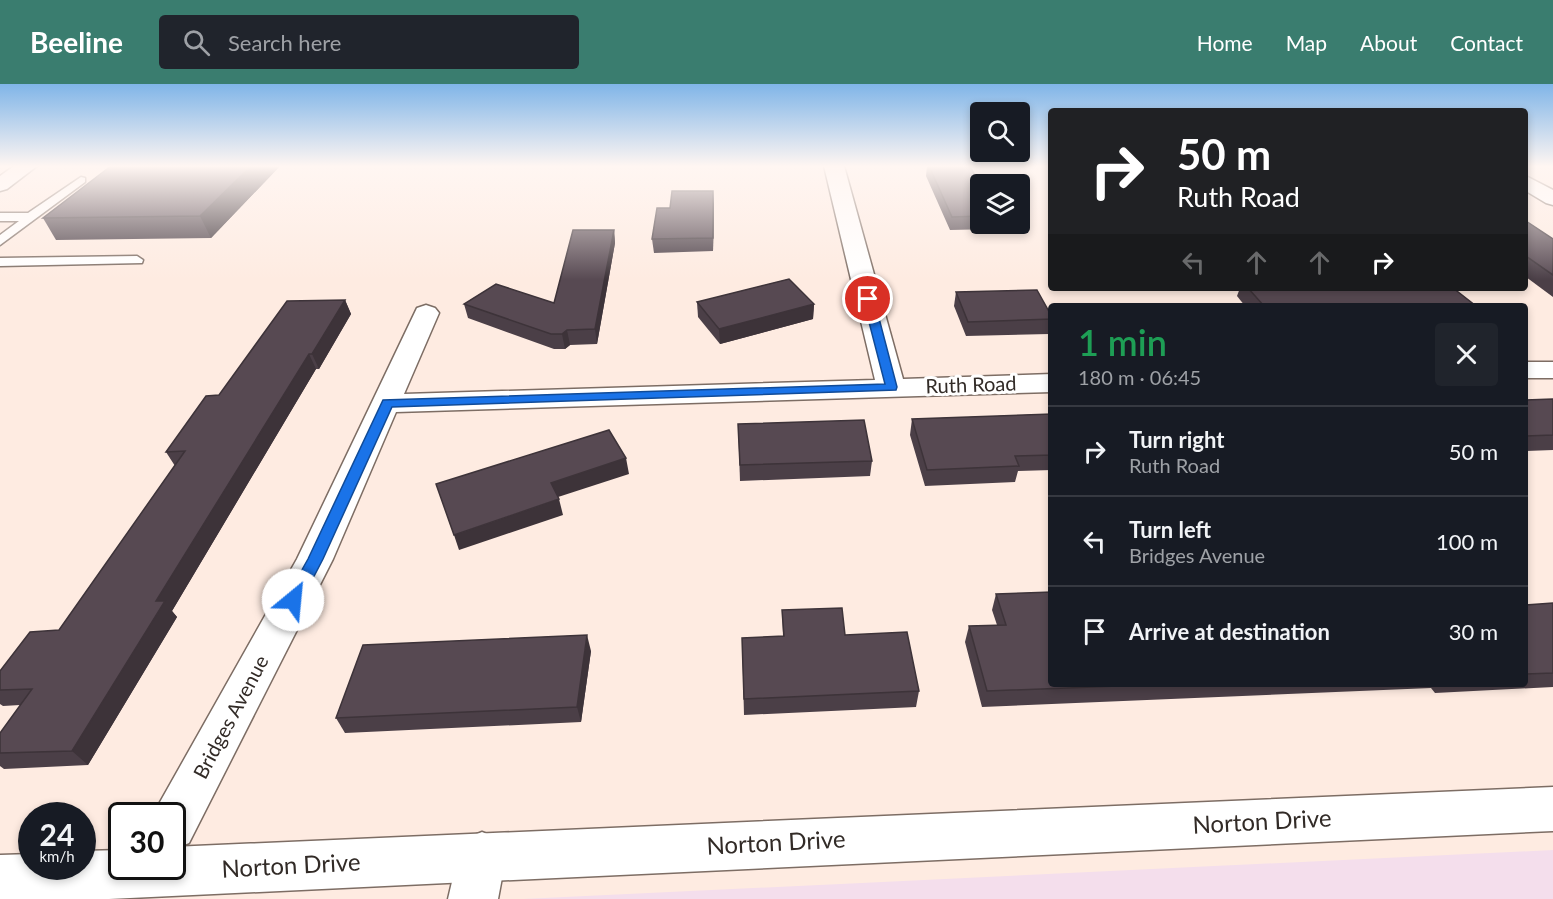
<!DOCTYPE html>
<html lang="en">
<head>
<meta charset="utf-8">
<style>
  :root { --surface:#171b24; --page:#20242c; --text:#f1f3f6; --muted:#9ea1a6; --line:#363941; --accent:#3a7d6f }
  body { margin:0; font-family:Lato,sans-serif; background:var(--page); color:var(--text); height:100vh; display:flex; flex-direction:column; font-size:22px; white-space:nowrap }
  * { box-sizing:border-box; margin:0 }
  p { font-size:20px; color:var(--muted) }
  .icon { flex:none; width:33px; height:33px; fill:none; stroke:currentColor; stroke-width:2; stroke-linecap:round; stroke-linejoin:round }
  .map { position:relative; flex:1; overflow:hidden }
  .drawer { position:absolute; left:1048px; top:219px; width:480px; height:384px; display:flex; flex-direction:column; background:var(--surface); border-radius:6px; box-shadow:0 3px 9px #0003 }
  .drawer>* { flex:none }
  .top-card { position:absolute; left:1048px; top:24px; width:480px; height:183px; border-radius:6px; box-shadow:0 3px 9px #0003; background:#202124; color:#fff; overflow:hidden }
  .buttons { position:absolute; left:970px; top:18px; display:grid; gap:12px }
  .buttons a { display:grid; place-items:center; width:60px; height:60px; border-radius:6px; background:var(--surface); box-shadow:0 3px 9px #0003; font-size:30px }
  .speed { position:absolute; left:18px; top:718px; display:flex; gap:12px; font-size:30px; font-weight:700; text-align:center }
  .speed>* { display:grid; place-content:center; width:78px; height:78px; border-radius:50%; background:var(--surface); box-shadow:0 3px 9px #0003; line-height:1 }
  .speed small { font-size:15px; font-weight:400 }
  .speed .limit { border:3px solid #111; border-radius:9px; background:#fff; color:#111 }
  .pin { position:absolute; display:grid; place-items:center; width:51px; height:51px; color:#fff; margin:-26px; border:3px solid #fff; border-radius:50%; box-shadow:0 2px 6px #0007 }
  .me { position:absolute; width:66px; margin:-33px; rotate:28deg; stroke-linejoin:round; filter:drop-shadow(0 0 4px #0008) }
  .turn { display:flex; align-items:center; gap:21px; height:126px; padding:0 30px; font-size:27px }
  .turn .icon { width:78px; height:78px; stroke-width:2.5 }
  .turn b { display:block; font-size:42px; line-height:51px }
  .lanes { display:flex; align-items:center; height:57px; padding:0 30px; background:#0003; justify-content:center; gap:30px; direction:ltr }
  .lanes .off { opacity:.35 }
  .round { display:grid; place-items:center; flex:none; width:63px; height:63px; border-radius:6px; background:var(--page) }
  .overview { display:flex; align-items:center; justify-content:space-between; height:102px; padding:0 30px }
  h1 { font-size:36px; font-weight:600; line-height:45px; color:#1e9e55 }
  ul { padding:0; list-style:none }
  li { display:flex; align-items:center; gap:18px; height:90px; padding:0 30px; border-top:2px solid var(--line) }
  li div { flex:1 }
  li b { display:block; font-size:22px }
  li em { font-style:normal }
  header { display:flex; align-items:center; gap:36px; box-sizing:border-box; height:84px; padding:0 30px; background:var(--accent); color:#fff }
  header strong { font-size:28px }
  nav { display:flex; gap:33px; margin-inline-start:auto; font-size:21px }
  .search { width:420px; height:54px; background:var(--page); display:flex; align-items:center; gap:15px; box-sizing:border-box; padding:0 21px; border-radius:6px; color:var(--muted); font-size:22px }
  .map>svg:first-child { display:block }
  .education { fill:#f4deec }
  .lines { fill:none; stroke-linecap:round; stroke-linejoin:round }
  .service-casing { stroke:#7d6d64; stroke-width:3 }
  .minor-casing { stroke:#7d6d64; stroke-width:3 }
  .tertiary-casing { stroke:#7d6d64; stroke-width:3 }
  .primary-casing { stroke:#7d6d64; stroke-width:3 }
  .service { fill:#fff; fill-rule:evenodd }
  .minor { fill:#fff; fill-rule:evenodd }
  .tertiary { fill:#fff; fill-rule:evenodd }
  .primary { fill:#fff; fill-rule:evenodd }
  .wall { fill:#4b3f47 }
  .shaded-wall { fill:#3d3339 }
  .building { fill:#574952; stroke:#3d3339; stroke-width:1.5 }
  .route { fill:#1a73e8; stroke:#114b97; stroke-width:1.5 }
  .labels { text-anchor:middle; stroke-width:6; stroke-linejoin:round; paint-order:stroke }
  .street-label { font-size:20px; fill:#322b27; stroke:#fff }
  .near-street-label { font-size:24px; fill:#322b27; stroke:#fff }
</style>
</head>
<body>
<header>
<strong>Beeline</strong>
<div class="search"><svg class="icon" aria-label="search" viewBox="0 0 24 24"><circle cx="10" cy="10" r="6"/><path d="M15 15l6 6"/></svg>Search here</div>
<nav><a>Home</a><a>Map</a><a>About</a><a>Contact</a></nav>
</header>
<div class="map">
<svg width="1553" height="815" viewBox="0 0 1553 815">
  <rect width="100%" height="100%" fill="#feebe1"/>
  <polygon class="education" points="1553,766 1553,815 523,815"/>
  <g class="lines">
    <defs>
      <g id="service">
        <polygon points="81,93 85,94 85,98 0,161 0,151 19,137 0,137 0,129 28,129"/>
        <polygon points="137,172 143,176 142,179 0,182 0,174"/>
      </g>
      <g id="minor">
        <polygon points="824,82 844,82 903,295 1052,290 1052,308 396,328 333,475 189,759 172,766 172,732 153,732 155,727 297,475 417,224 426,221 435,224 439,229 404,310 875,296"/>
        <polygon points="1526,92 1553,106 1553,121 1546,119 1526,107"/>
        <rect x="1526" y="278" width="27" height="16"/>
        <polygon points="482,748 499,755 506,772 498,815 448,815 458,772 465,755"/>
      </g>
      <polygon id="tertiary" points="1553,703 1553,747 109,815 0,815 0,771 32,770 32,783 82,783 82,767 122,766 122,783 172,783 172,763"/>
      <polygon id="primary" points="14,82 37,82 7,105 0,107 0,92"/>
    </defs>
    <use href="#service" class="service-casing"/>
    <use href="#minor" class="minor-casing"/>
    <use href="#tertiary" class="tertiary-casing"/>
    <use href="#primary" class="primary-casing"/>
    <use href="#service" class="service"/>
    <use href="#minor" class="minor"/>
    <use href="#tertiary" class="tertiary"/>
    <use href="#primary" class="primary"/>
  </g>
  <g class="wall">
    <polygon points="111,82 280,82 211,154 56,156 43,134"/>
    <polygon points="927,82 970,82 981,103 981,140 995,140 994,145 950,146 926,92"/>
    <polygon points="714,120 713,167 654,169 652,155 670,124"/>
    <polygon points="1526,137 1553,155 1553,213 1526,193"/>
    <polygon points="614,146 615,159 597,260 570,261 565,265 554,265 468,234 464,220 554,219"/>
    <polygon points="1240,204 1453,204 1476,222 1245,222 1237,212"/>
    <polygon points="956,208 1052,233 1052,241 1049,250 966,252 954,222"/>
    <polygon points="345,216 351,230 319,285 316,285 172,527 177,533 88,681 4,685 0,682 0,669 20,621 3,622 0,620 0,606 59,546 175,382 166,368"/>
    <polygon points="697,218 814,220 813,235 720,260 698,233"/>
    <polygon points="1553,315 1553,366 1526,367 1526,316"/>
    <polygon points="1052,330 1052,386 1018,387 1015,398 925,402 910,351 912,335"/>
    <polygon points="738,340 872,377 870,392 740,397"/>
    <polygon points="996,510 1052,600 1526,600 1526,521 1553,519 1553,603 1435,609 1431,604 982,623 965,558 969,542 997,541 992,526"/>
    <polygon points="782,526 845,551 919,607 916,623 744,631 742,554 783,552"/>
    <polygon points="591,567 581,638 345,649 336,634"/>
  </g>
  <g class="shaded-wall">
    <polygon points="251,82 280,82 211,154 200,132"/>
    <polygon points="713,107 714,120 713,167"/>
    <polygon points="614,146 615,159 597,260 595,245"/>
    <polygon points="345,216 351,230 319,285 312,270"/>
    <polygon points="814,220 813,235 720,260 719,245"/>
    <polygon points="567,246 570,261 565,265 562,250"/>
    <polygon points="309,270 316,285 172,527 177,533 88,681 72,667 156,517"/>
    <polygon points="626,374 629,390 555,414 551,399"/>
    <polygon points="559,415 563,431 459,466 454,451"/>
    <polygon points="587,551 591,567 581,638 577,623"/>
  </g>
  <g class="building">
    <polygon points="111,82 251,82 200,132 43,134"/>
    <polygon points="929,82 970,82 981,103 981,132 952,133"/>
    <polygon points="672,107 713,107 713,154 652,155 657,124 670,124"/>
    <polygon points="1526,137 1553,155 1553,191 1526,172"/>
    <polygon points="573,146 614,146 595,245 567,246 562,250 551,250 464,220 496,200 554,219"/>
    <polygon points="789,195 814,220 719,245 697,218"/>
    <polygon points="1248,204 1453,204 1476,222 1264,222"/>
    <polygon points="1037,206 1052,233 1052,235 968,238 956,208"/>
    <polygon points="345,216 312,270 309,270 156,517 165,517 72,667 0,669 0,649 32,605 0,606 0,587 30,548 59,546 185,367 166,368 206,312 219,311 287,217"/>
    <polygon points="1553,315 1553,351 1526,352 1526,316"/>
    <polygon points="1052,330 1052,371 1015,372 1019,382 927,386 912,335"/>
    <polygon points="864,336 872,377 740,381 738,340"/>
    <polygon points="609,346 626,374 551,399 559,415 454,451 436,400"/>
    <polygon points="1052,508 1052,600 1168,600 987,607 969,542 1006,541 996,510"/>
    <polygon points="1553,519 1553,589 1526,590 1526,521"/>
    <polygon points="842,524 845,551 907,548 919,607 744,615 742,554 784,552 782,526"/>
    <polygon points="587,551 577,623 336,634 363,561"/>
  </g>
  <linearGradient id="sky" x2="0" y2="1"><stop stop-color="#80b5e8"/><stop offset="0.42" stop-color="#fff6f2"/><stop offset="1" stop-color="#fff6f2" stop-opacity="0"/></linearGradient>
  <rect width="1553" height="196" fill="url(#sky)"/>
  <polygon class="route" points="865,212 874,215 897,303 896,306 392,323 323,475 299,521 288,521 285,516 308,475 383,316 885,300 863,215"/>
  <g class="labels">
    <g class="street-label">
      <text transform="translate(971 301) rotate(-2)" y="7">Ruth Road</text>
      <text transform="translate(231 633) rotate(-62)" y="7">Bridges Avenue</text>
    </g>
    <g class="near-street-label">
      <text transform="translate(1262 738) rotate(-3)" y="8">Norton Drive</text>
      <text transform="translate(776 759) rotate(-3)" y="8">Norton Drive</text>
      <text transform="translate(291 782) rotate(-3)" y="8">Norton Drive</text>
    </g>
  </g>
</svg>
<div class="buttons">
<a><svg class="icon" aria-label="search" viewBox="0 0 24 24"><circle cx="10" cy="10" r="6"/><path d="M15 15l6 6"/></svg></a>
<a><svg class="icon" aria-label="layers" viewBox="0 0 24 24"><path d="M12 4l9 5-9 5-9-5zM3 14l9 5 9-5"/></svg></a>
</div>
<div class="speed"><div>24<small>km/h</small></div><div class="limit">30</div></div>
<div class="pin" style="left:868px;top:215px;background:#d93025"><svg class="icon" aria-label="arrive" viewBox="0 0 24 24"><path d="M6 21V4h12l-3 4 3 4H6"/></svg></div>
<svg class="me" style="left:293px;top:516px" viewBox="-20 -20 40 40"><circle r="19" fill="#fff"/><path d="M0-13L10 11 0 6-10 11z" fill="#1a73e8"/></svg>
<div class="top-card">
<div class="turn"><svg class="icon" aria-label="right" viewBox="0 0 24 24"><path d="M7 20v-9h11M14 6l5 5-5 5"/></svg><div><b>50 m</b>Ruth Road</div></div>
<div class="lanes"><svg class="icon off" aria-label="left" viewBox="0 0 24 24"><path d="M17 20v-9H6M10 6l-5 5 5 5"/></svg><svg class="icon off" aria-label="ahead" viewBox="0 0 24 24"><path d="M12 20V5M6 11l6-6 6 6"/></svg><svg class="icon off" aria-label="ahead" viewBox="0 0 24 24"><path d="M12 20V5M6 11l6-6 6 6"/></svg><svg class="icon" aria-label="right" viewBox="0 0 24 24"><path d="M7 20v-9h11M14 6l5 5-5 5"/></svg></div>
</div>
<section class="drawer">
<div class="overview"><div><h1>1 min</h1><p>180 m · 06:45</p></div><a class="round"><svg class="icon" aria-label="close" viewBox="0 0 24 24"><path d="M6 6l12 12M18 6L6 18"/></svg></a></div>
<ul>
<li><svg class="icon" aria-label="right" viewBox="0 0 24 24"><path d="M7 20v-9h11M14 6l5 5-5 5"/></svg><div><b>Turn right</b><p>Ruth Road</p></div><em>50 m</em></li>
<li><svg class="icon" aria-label="left" viewBox="0 0 24 24"><path d="M17 20v-9H6M10 6l-5 5 5 5"/></svg><div><b>Turn left</b><p>Bridges Avenue</p></div><em>100 m</em></li>
<li><svg class="icon" aria-label="arrive" viewBox="0 0 24 24"><path d="M6 21V4h12l-3 4 3 4H6"/></svg><div><b>Arrive at destination</b></div><em>30 m</em></li>
</ul>
</section>
</div>
</body>
</html>
